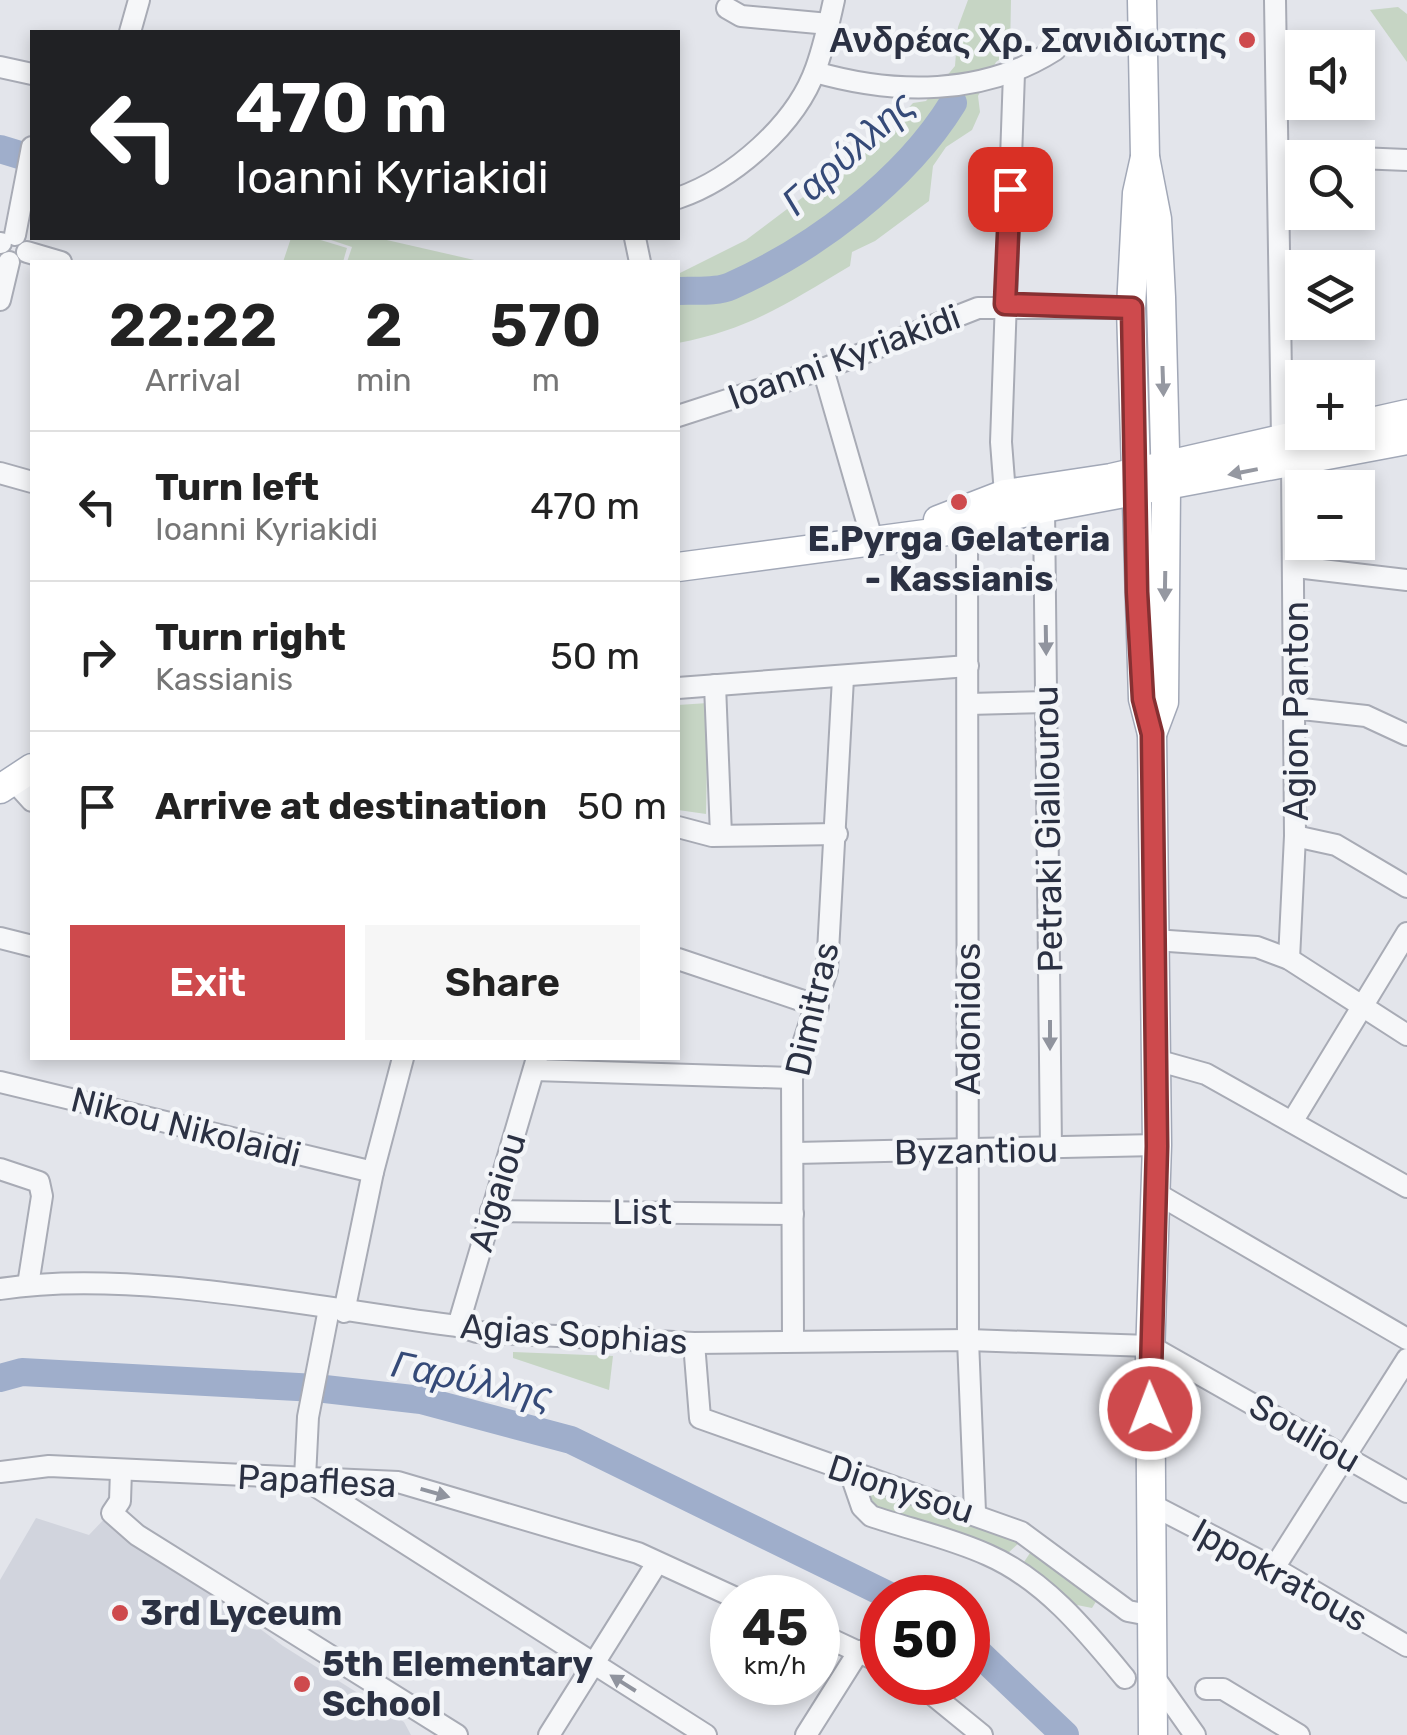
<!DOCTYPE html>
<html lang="en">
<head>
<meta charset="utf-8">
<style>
  :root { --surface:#fff; --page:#f6f6f6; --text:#222; --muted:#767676; --line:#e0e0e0; --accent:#ce4a4d }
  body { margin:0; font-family:Rubik,sans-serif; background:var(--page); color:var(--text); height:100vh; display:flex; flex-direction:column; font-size:38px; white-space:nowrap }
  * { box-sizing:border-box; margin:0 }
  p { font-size:32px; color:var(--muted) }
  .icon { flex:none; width:55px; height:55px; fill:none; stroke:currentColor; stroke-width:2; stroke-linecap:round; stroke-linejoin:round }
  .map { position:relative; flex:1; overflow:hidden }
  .drawer { position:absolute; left:30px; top:260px; width:650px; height:800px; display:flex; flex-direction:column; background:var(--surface); border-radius:0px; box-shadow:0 5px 15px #0003 }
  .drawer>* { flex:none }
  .banner { position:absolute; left:30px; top:30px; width:650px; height:210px; border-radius:0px; box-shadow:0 5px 15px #0003; background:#202124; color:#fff; overflow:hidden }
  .fabs { position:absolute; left:1285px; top:30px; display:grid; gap:20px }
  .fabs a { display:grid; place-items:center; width:90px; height:90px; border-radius:0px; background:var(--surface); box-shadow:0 5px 15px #0003; font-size:50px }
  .speed { position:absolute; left:710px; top:1575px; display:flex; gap:20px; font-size:50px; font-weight:700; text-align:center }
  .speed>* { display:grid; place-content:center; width:130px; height:130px; border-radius:50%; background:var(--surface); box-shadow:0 5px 15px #0003; line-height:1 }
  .speed small { font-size:25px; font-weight:400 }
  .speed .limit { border:15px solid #d22; background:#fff; color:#111 }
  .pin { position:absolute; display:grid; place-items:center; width:85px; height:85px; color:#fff; margin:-42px; border-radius:20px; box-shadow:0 5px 15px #0006 }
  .me { position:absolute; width:110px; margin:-55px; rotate:359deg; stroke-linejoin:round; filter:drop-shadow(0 0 8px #0008) }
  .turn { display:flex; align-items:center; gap:35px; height:210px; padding:0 40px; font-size:45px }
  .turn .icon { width:130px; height:130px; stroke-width:2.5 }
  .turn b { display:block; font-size:70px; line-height:85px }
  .eta { display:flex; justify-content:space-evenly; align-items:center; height:170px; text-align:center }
  .eta b { font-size:60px; font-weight:600; line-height:70px }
  .action { display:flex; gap:20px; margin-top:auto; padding:20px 40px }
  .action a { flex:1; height:115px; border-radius:0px; background:var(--accent); color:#fff; font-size:40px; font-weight:600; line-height:115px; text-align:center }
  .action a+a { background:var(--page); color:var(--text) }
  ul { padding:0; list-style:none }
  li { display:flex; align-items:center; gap:30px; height:150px; padding:0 40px; border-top:2px solid var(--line) }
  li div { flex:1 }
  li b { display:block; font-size:38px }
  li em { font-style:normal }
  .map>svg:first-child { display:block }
  .built { fill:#d1d4dd }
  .green { fill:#c6d5c4 }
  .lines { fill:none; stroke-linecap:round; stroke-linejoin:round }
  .river { stroke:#9faecb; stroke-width:28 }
  .minor-casing { stroke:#a8abb5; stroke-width:24 }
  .major-casing { stroke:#a2a8b7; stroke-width:31 }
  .minor { stroke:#f6f7f9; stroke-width:20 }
  .major { stroke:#fff; stroke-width:28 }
  .oneway { fill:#9598a1 }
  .oneway2 { fill:#90949e }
  .route-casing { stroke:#863032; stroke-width:25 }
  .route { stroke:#ce4a4d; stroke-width:18 }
  .poi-dot { fill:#ce4a4d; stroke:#f3f5f8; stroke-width:4 }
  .labels { text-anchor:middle; stroke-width:9; stroke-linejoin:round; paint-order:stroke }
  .poi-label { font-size:35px; font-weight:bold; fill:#2b3143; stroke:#f3f5f8; text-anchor:start }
  .street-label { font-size:35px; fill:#2b3143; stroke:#f3f5f8 }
  .water-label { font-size:38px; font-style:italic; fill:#354a78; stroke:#f3f5f8 }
</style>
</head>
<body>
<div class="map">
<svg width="1407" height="1735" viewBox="0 0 1407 1735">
  <rect width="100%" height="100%" fill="#e3e5eb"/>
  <polygon class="built" points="108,1515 283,1646 404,1722 411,1735 0,1735 0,1580 36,1518 89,1535"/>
  <g class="green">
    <path d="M968 0H1011L1010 52 996 62 978 96 980 112 972 130 946 147 933 166 929 201 875 241 852 252 850 266C788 303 750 329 678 343V274L746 240 880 139 913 103 926 101 955 66 958 27Z"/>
    <polygon points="1398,7 1407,14 1407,62 1370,10"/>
    <polygon points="291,238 314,238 347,248 343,262 283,262"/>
    <polygon points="325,238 378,238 483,262 347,262 352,247"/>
    <polygon points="708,703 706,814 678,810 678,705"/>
    <polygon points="513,1352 613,1356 609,1390 513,1358"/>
    <polygon points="866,1487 1020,1542 1006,1555 878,1513"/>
    <polygon points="1032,1550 1100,1595 1092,1608 1067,1603 1022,1565"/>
  </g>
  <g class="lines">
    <g class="river">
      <polyline points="0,149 23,156"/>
      <path d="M678 291C693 290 716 293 731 286 814 249 905 181 953 103"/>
      <polyline points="0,1378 22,1372 316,1388 421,1400 571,1440 894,1598"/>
      <polyline points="968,1643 1065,1735"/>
    </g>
    <defs>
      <g id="minor">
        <polyline points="1275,0 1282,438"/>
        <polyline points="727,8 741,16 829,24"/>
        <polyline points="130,32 139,0"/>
        <polyline points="0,67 32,74"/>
        <path d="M815 72C895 95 983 96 1055 50"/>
        <polyline points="1280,154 1357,158"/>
        <polyline points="1358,158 1407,160"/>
        <path d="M678 198C733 179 796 125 816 68 824 46 829 23 834 0"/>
        <polyline points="15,235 32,147"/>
        <polyline points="635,238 640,262"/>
        <polyline points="0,243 1,243"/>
        <polyline points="27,252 61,262"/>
        <polyline points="0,300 9,262"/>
        <polyline points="823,369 872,539"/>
        <polyline points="678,416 823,369 978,308 1131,308"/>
        <polyline points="0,473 32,482"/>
        <polyline points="1005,494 1001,442 1014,73"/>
        <polyline points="1044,508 1051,1150"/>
        <polyline points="967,526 968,1340 975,1512"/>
        <polyline points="1296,567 1407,580"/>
        <polyline points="715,685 721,835"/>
        <polyline points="678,688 968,666"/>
        <polyline points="968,704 1047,702"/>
        <polyline points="1293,708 1366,716 1407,735"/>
        <polyline points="13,780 32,801"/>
        <polyline points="678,827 712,836 837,834"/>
        <polyline points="1295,836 1336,845 1407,887"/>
        <polyline points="0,938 32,946"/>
        <polyline points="1154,940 1257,947 1289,959 1407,1035"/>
        <polyline points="678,959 818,1006"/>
        <polyline points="1289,959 1295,836 1292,462"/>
        <polyline points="1156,1060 1206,1074 1407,1187"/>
        <polyline points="534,1070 792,1078"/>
        <polyline points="0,1082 373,1172"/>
        <polyline points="1292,1122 1407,933"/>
        <polyline points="795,1153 1157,1145"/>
        <polyline points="0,1169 39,1182 42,1196 28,1285"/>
        <polyline points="1156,1193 1407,1339"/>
        <polyline points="491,1211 793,1214"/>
        <path d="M0 1289C133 1268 322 1309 458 1326L477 1332 694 1343 968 1340 1150 1346 1407 1492"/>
        <polyline points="344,1312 373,1172 403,1058"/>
        <polyline points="458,1326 537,1058"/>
        <polyline points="793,1340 792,1078 827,970 843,678"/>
        <polyline points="694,1343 700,1418 1021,1532 1128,1611 1154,1616"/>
        <polyline points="121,1470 120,1501 112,1513 137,1535 457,1735"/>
        <polyline points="0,1472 49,1466 398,1482 638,1553 736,1598"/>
        <path d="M851 1475 862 1507 871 1516C909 1529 951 1538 988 1555 1045 1580 1087 1632 1125 1678"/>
        <polyline points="305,1478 308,1417 329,1309"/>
        <polyline points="306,1480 706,1735"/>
        <polyline points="1152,1505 1274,1568 1407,1646"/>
        <polyline points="1274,1568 1407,1359"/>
        <polyline points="818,1633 882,1663"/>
        <polyline points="1154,1677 1195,1735"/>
        <polyline points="917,1682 982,1735"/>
        <polyline points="1206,1689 1223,1689 1299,1735"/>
        <polyline points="549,1735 657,1563"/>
        <polyline points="806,1735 859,1651"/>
      </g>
      <g id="major">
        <polyline points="1142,0 1145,157 1157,219 1161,297 1166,488 1164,702 1152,734"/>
        <polyline points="1145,157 1137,193 1131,308 1143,699 1152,734 1157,1145 1150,1356 1153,1735"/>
        <polyline points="1358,425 1407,414"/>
        <polyline points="938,520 1005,494 1111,478 1312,432"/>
        <polyline points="678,567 948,531 1044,508 1407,440"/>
        <polyline points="0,789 32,768"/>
      </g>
    </defs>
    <use href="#minor" class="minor-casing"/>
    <use href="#major" class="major-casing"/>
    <use href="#minor" class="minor"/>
    <use href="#major" class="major"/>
  </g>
  <defs><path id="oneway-solid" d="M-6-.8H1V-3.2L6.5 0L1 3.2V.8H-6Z" transform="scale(2.5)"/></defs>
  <g class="oneway">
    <use href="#oneway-solid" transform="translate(1163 381) rotate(88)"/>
    <use href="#oneway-solid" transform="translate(1243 472) rotate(169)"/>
    <use href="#oneway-solid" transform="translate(1165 586) rotate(91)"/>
  </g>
  <g class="oneway2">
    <use href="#oneway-solid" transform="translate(1046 640) rotate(89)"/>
    <use href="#oneway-solid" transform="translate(1050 1035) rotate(90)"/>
    <use href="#oneway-solid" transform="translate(435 1493) rotate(16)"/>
    <use href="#oneway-solid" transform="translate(623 1683) rotate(-148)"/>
  </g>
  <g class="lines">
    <defs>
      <polyline id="route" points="1010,189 1005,304 1132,308 1137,592 1143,699 1152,734 1157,1146 1150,1409"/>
    </defs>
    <use href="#route" class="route-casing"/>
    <use href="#route" class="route"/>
  </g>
  <g class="poi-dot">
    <circle cx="1247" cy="40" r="10"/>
    <circle cx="959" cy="502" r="10"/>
    <circle cx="120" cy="1613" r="10"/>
    <circle cx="302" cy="1684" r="10"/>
  </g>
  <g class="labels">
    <g class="poi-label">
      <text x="1227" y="52" text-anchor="end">Ανδρέας Χρ. Σανιδιωτης</text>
      <text x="959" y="551" text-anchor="middle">E.Pyrga Gelateria<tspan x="959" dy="40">- Kassianis</tspan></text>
      <text x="140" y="1625">3rd Lyceum</text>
      <text x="322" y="1676">5th Elementary<tspan x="322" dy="40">School</tspan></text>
    </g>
    <g class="street-label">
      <text transform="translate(844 357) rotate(-20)" y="12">Ioanni Kyriakidi</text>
      <text transform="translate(1296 711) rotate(-90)" y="12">Agion Panton</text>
      <text transform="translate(1048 829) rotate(-91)" y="12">Petraki Giallourou</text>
      <text transform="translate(812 1009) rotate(-77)" y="12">Dimitras</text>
      <text transform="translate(968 1019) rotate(-90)" y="12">Adonidos</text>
      <text transform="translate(186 1127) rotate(14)" y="12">Nikou Nikolaidi</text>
      <text transform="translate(976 1151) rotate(-1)" y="12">Byzantiou</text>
      <text transform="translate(497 1192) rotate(-73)" y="12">Aigaiou</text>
      <text x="642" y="1224">List</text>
      <text transform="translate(574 1334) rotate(4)" y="12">Agias Sophias</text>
      <text transform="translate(1305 1433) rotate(30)" y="12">Souliou</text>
      <text transform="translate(317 1481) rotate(3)" y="12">Papaflesa</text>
      <text transform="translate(901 1489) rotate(18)" y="12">Dionysou</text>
      <text transform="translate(1280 1575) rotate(29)" y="12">Ippokratous</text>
    </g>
    <g class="water-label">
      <text transform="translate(848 153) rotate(-42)" y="13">Γαρύλλης</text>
      <text transform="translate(472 1380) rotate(12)" y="13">Γαρύλλης</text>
    </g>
  </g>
</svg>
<div class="fabs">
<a><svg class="icon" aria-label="sound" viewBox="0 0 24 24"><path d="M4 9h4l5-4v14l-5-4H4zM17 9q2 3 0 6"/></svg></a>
<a><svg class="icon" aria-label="search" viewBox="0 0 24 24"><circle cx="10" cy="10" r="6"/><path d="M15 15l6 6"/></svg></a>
<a><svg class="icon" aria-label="layers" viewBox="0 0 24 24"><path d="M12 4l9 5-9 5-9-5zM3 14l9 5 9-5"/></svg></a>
<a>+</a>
<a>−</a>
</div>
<div class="speed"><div>45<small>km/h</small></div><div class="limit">50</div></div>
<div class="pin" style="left:1010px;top:189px;background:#d93025"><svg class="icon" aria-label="arrive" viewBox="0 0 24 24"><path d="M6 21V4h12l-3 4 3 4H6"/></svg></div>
<svg class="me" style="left:1150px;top:1409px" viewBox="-20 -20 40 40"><circle r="17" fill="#ce4a4d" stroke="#fff" stroke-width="3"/><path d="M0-11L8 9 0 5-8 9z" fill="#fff"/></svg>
<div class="banner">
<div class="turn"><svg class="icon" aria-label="left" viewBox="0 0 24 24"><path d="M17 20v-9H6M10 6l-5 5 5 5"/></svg><div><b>470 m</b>Ioanni Kyriakidi</div></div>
</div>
<section class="drawer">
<div class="eta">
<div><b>22:22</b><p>Arrival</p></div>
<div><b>2</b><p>min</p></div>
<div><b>570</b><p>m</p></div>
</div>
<ul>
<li><svg class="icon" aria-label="left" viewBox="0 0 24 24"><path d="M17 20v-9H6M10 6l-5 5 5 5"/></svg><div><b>Turn left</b><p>Ioanni Kyriakidi</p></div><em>470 m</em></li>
<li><svg class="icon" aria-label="right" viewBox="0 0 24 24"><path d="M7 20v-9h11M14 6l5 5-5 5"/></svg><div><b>Turn right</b><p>Kassianis</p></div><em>50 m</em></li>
<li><svg class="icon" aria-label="arrive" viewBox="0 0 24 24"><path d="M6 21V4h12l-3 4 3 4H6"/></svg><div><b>Arrive at destination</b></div><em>50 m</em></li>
</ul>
<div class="action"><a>Exit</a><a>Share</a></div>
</section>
</div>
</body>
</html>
